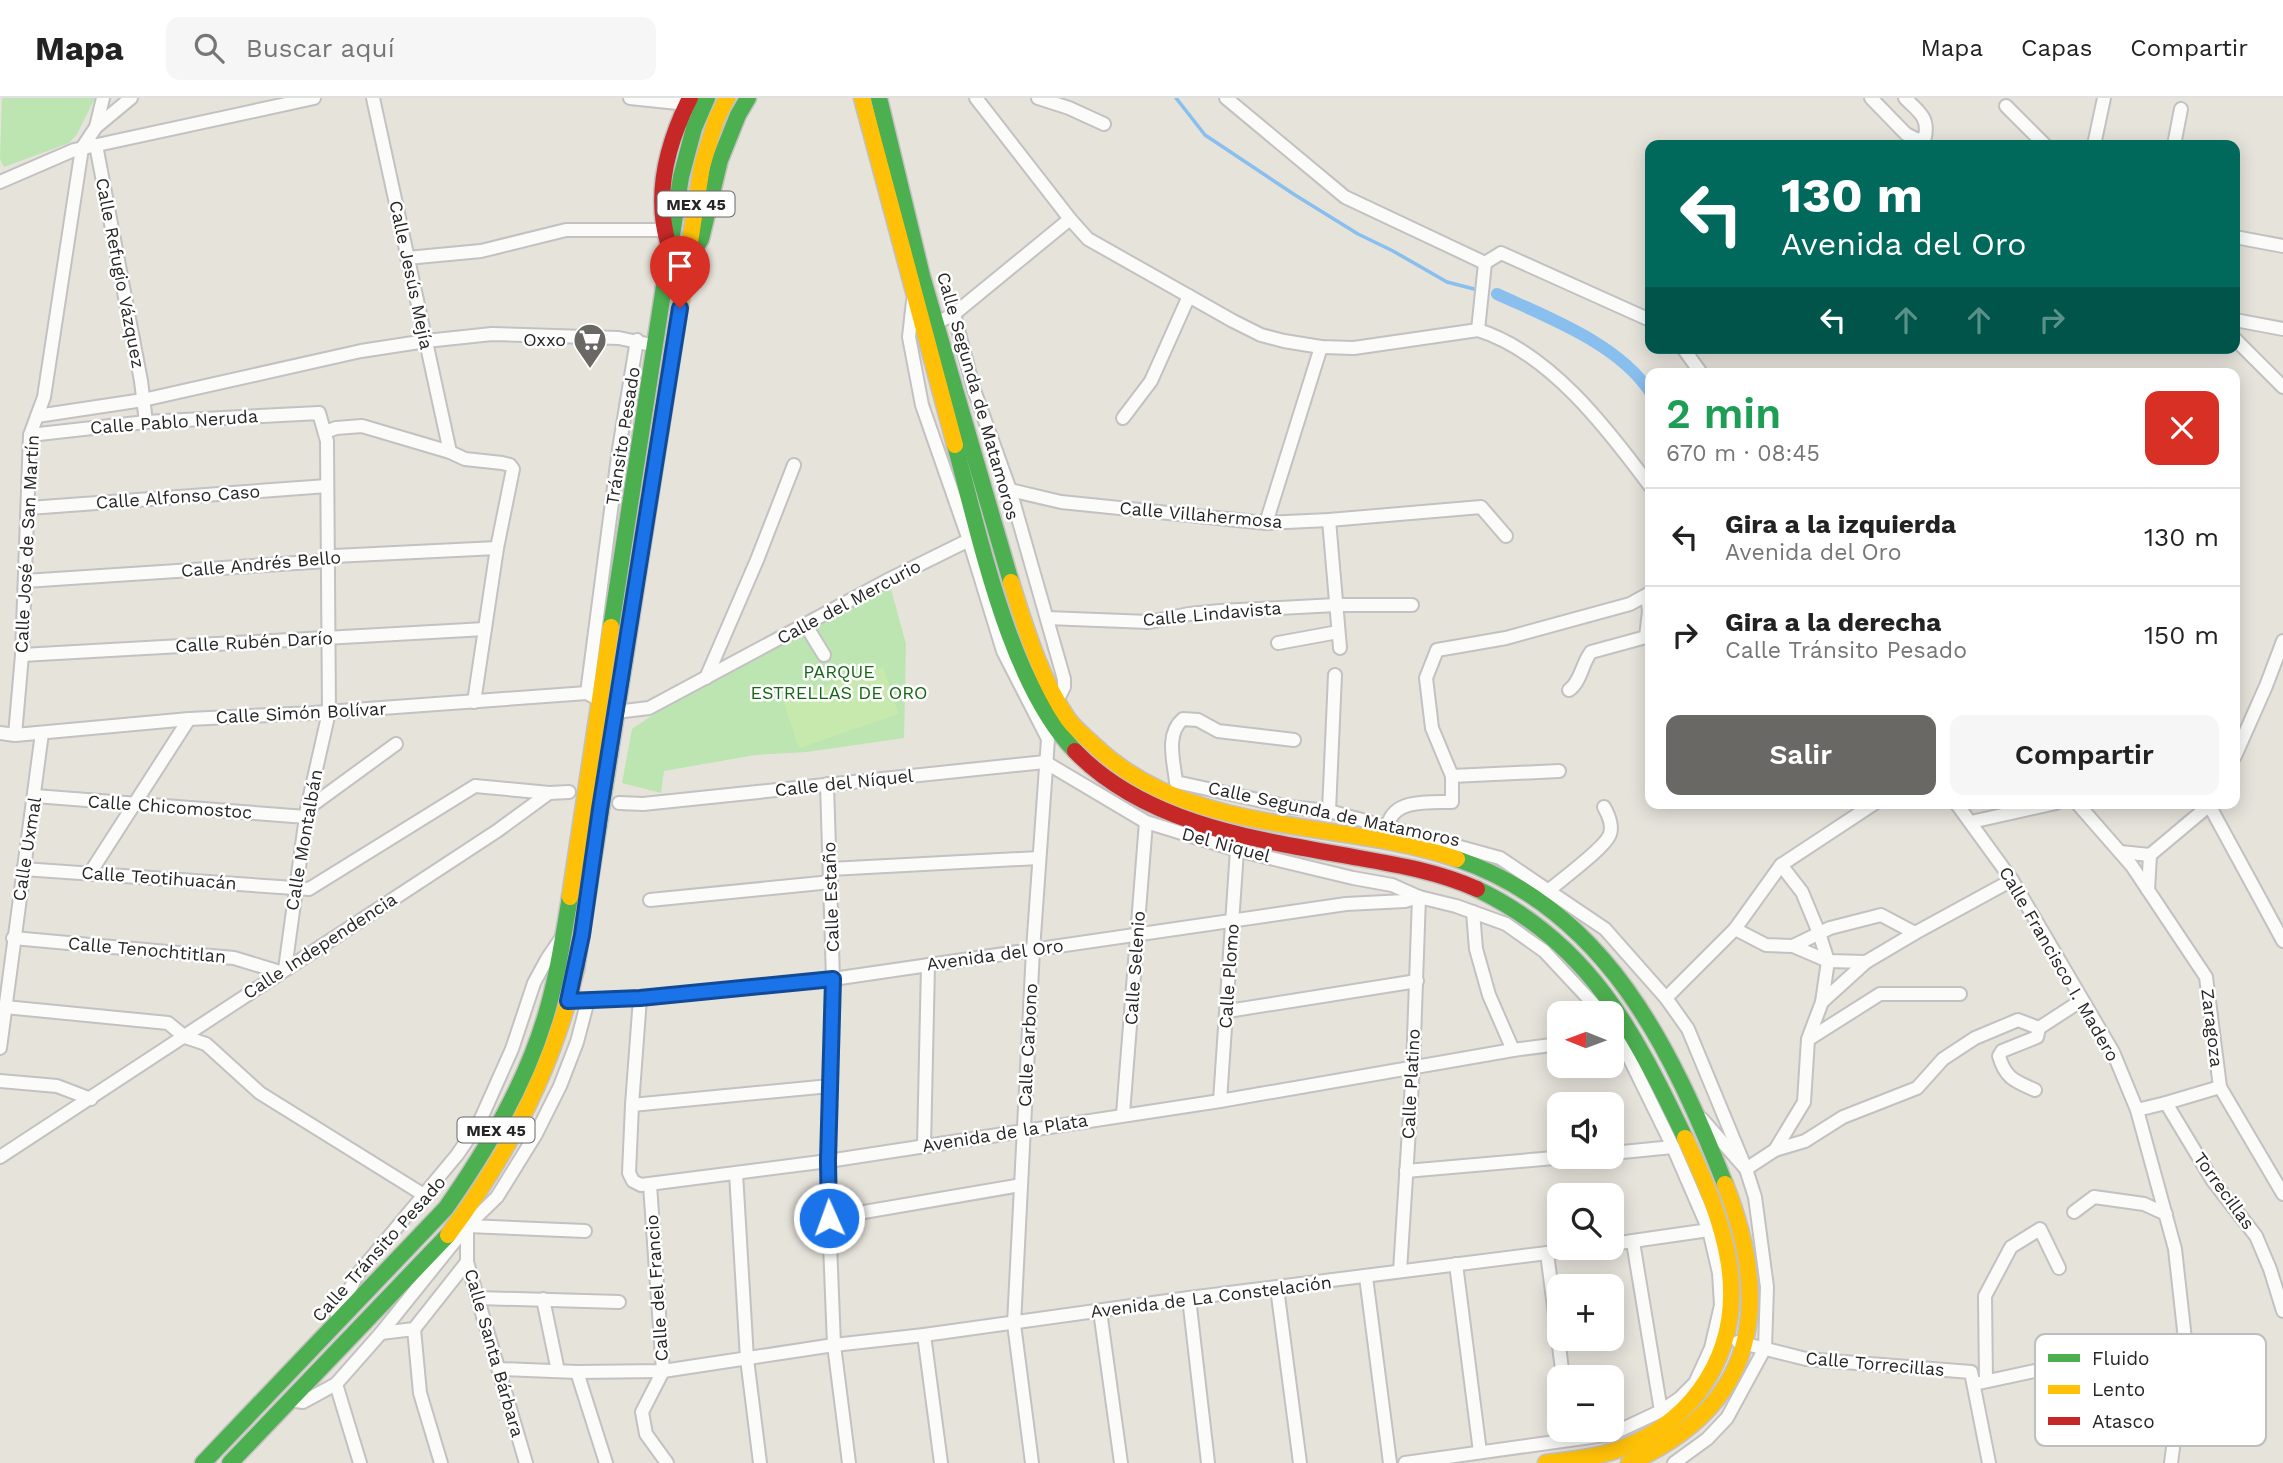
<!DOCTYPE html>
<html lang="es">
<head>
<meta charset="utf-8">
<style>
  :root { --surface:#fff; --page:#f6f6f6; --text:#222; --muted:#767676; --line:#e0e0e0; --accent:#696865 }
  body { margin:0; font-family:"Work Sans",sans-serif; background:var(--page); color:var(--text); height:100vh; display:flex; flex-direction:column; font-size:26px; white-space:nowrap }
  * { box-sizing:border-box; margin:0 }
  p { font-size:23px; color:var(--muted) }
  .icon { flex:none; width:38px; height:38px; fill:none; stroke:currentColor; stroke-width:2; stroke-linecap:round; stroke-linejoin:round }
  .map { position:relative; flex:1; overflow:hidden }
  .details { position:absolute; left:1645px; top:270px; width:595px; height:441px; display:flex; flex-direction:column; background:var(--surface); border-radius:14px; box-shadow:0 4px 18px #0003 }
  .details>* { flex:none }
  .guide { position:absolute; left:1645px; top:42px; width:595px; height:214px; border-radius:14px; box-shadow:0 4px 18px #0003; background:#00695c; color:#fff; overflow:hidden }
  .needle { width:46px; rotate:271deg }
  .tools { position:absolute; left:1547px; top:903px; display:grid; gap:14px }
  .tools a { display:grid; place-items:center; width:77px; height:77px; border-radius:14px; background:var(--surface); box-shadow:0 4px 18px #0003; font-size:35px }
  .pin { position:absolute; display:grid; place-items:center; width:60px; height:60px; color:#fff; margin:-72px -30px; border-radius:50% 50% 50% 0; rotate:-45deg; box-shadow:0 0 7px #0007 }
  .pin .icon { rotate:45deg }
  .me { position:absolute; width:77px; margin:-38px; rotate:358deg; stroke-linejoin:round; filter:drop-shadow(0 0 5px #0008) }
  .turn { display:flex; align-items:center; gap:24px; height:147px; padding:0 21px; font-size:32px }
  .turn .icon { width:91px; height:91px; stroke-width:2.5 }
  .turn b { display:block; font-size:49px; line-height:60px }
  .lanes { display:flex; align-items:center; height:66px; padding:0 21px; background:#0003; justify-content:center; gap:35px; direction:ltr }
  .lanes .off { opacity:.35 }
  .round { display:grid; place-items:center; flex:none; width:74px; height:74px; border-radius:14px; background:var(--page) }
  .summary { display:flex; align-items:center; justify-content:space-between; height:119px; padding:0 21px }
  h1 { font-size:42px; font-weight:600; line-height:52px; color:#1e9e55 }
  .action { display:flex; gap:14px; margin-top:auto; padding:14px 21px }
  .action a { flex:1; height:80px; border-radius:14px; background:var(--accent); color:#fff; font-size:28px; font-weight:600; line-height:80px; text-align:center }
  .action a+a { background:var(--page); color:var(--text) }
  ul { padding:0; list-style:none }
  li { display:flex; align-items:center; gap:21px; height:98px; padding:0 21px; border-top:2px solid var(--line) }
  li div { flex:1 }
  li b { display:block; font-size:26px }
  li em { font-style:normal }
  header { display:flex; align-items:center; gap:42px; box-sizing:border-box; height:98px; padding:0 35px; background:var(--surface); border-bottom:2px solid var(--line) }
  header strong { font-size:33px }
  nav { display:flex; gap:38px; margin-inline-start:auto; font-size:24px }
  .search { width:490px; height:63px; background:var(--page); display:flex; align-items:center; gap:18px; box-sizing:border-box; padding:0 24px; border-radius:14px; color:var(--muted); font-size:26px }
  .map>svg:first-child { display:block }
  .green { fill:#bce5b1 }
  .pitch { fill:#c7e9ad }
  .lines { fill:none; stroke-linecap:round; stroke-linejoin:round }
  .stream { stroke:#88bfee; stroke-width:3.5 }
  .canal { stroke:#88bfee; stroke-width:12 }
  .street-casing { stroke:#c3c1c1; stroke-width:16 }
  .fast-casing { stroke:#c3c1c1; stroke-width:19 }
  .slow-casing { stroke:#c3c1c1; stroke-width:19 }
  .jam-casing { stroke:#c3c1c1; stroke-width:19 }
  .street { stroke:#fbfbfa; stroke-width:12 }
  .fast { stroke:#4caf50; stroke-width:16 }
  .slow { stroke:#ffc107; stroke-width:16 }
  .jam { stroke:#c62828; stroke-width:16 }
  .route-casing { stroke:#114b97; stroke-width:18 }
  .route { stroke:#1a73e8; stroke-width:12 }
  .labels { text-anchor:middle; stroke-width:5; stroke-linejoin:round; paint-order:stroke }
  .shield { fill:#fff; stroke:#676767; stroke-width:2 }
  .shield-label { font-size:16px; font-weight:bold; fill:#262626 }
  .street-label { font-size:18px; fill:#262626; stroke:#fff }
  .poi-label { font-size:18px; fill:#262626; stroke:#fff; text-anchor:end }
  .park-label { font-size:18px; fill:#156614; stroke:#fff }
  .key { fill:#fff; stroke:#bebebe; stroke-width:2 }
  .key-label { font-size:19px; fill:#262626 }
</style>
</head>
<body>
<header>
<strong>Mapa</strong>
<div class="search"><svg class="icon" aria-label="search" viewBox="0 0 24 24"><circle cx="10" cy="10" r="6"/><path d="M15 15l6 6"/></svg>Buscar aquí</div>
<nav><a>Mapa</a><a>Capas</a><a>Compartir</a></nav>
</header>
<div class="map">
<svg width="2283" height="1365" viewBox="0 0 2283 1365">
  <rect width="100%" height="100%" fill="#e6e3db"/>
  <g class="green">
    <polygon points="2,0 95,0 77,36 69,45 4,69 0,61"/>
    <polygon points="889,484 906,546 904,640 807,654 755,657 664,673 661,695 622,685 632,631 672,604"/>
  </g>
  <polygon class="pitch" points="883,569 899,616 799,650 783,602"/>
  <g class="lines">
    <polyline class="stream" points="1176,0 1205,37 1295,97 1358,136 1393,153 1447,184 1474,191"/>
    <path class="canal" d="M1497 196C1547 219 1619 246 1650 294"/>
    <defs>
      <g id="street">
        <polyline points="373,0 450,354"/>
        <polyline points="630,0 687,6"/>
        <path d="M976 0 1070 121 1088 141 1233 223 1261 237 1284 243 1321 249 1354 250 1478 232C1549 254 1607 330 1650 388"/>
        <polyline points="1038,0 1069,10 1104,26"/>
        <polyline points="1226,0 1345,99 1485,165 1501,155 1650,222"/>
        <path d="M1871 0 1906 36 1918 42 1925 39C1929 19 1919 14 1905 0"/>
        <polyline points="2006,8 2045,47"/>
        <polyline points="96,29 131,0"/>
        <polyline points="96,47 141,283 146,324"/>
        <polyline points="2094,47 2104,0"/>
        <polyline points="2174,47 2181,11"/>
        <polyline points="0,84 74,52 314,0"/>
        <polyline points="2235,139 2283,148"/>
        <polyline points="407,160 481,153 566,132 664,132"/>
        <polyline points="913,203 909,239 922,307 969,442 1003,553 1048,641 1033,852 1014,1226 1032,1365"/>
        <polyline points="954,216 974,292 1010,392 1064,581 1064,589 1055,607"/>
        <polyline points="2235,222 2283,231"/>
        <polyline points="929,229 954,216 1070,121"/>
        <polyline points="1478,232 1485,165"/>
        <polyline points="2235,241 2283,289"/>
        <polyline points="1683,250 1701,275"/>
        <polyline points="37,318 143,302 361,253 426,243 492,236 619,240 656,248"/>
        <polyline points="1123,320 1151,283 1189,198"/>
        <polyline points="325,334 336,330 362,328 450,354 465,361 502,365 510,367 513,371 497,450 474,604"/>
        <polyline points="30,337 146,324 319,315 327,343 329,614 307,711 285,871"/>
        <polyline points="1010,392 1061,404 1266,425 1329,422 1481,409 1506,438"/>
        <polyline points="29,410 327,388"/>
        <polyline points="1329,422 1340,550"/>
        <polyline points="1266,425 1321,249"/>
        <polyline points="25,483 327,463 334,458 497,450"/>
        <polyline points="1047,520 1149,524 1189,516 1220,513 1336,507 1412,507"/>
        <polyline points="805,526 824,557"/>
        <polyline points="1278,545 1338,534"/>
        <polyline points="22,557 485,531"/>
        <polyline points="706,580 757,462 794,367"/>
        <path d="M1569 592C1581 584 1582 565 1591 554L1646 539 1649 513 1647 497"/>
        <polyline points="587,595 619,351 637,242"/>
        <polyline points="616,614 649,610 886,483 969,442"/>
        <polyline points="0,635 15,637 189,621 313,615 587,595 601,603"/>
        <polyline points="15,637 22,557 30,337 44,299 82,50 96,29 103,0"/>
        <path d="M1294 642 1218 633 1198 622 1183 621C1165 636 1174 664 1176 684L1290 709 1329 713 1500 760 1605 831 1666 900 1688 931 1746 1071 1755 1099 1767 1189 1765 1250 1727 1320 1707 1341 1674 1365"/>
        <polyline points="2235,658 2266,588 2283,543"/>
        <polyline points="1452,678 1432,630 1426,580 1437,552 1506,540 1630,506 1650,495"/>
        <polyline points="827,686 833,881 828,1063 829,1120 834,1247 849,1365"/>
        <polyline points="35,698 306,719"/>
        <polyline points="619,705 643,706 1045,664 1146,724 1237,752 1353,780 1392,787 1419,799 1456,808 1506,826 1544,853 1602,915"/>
        <polyline points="1956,705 2012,782 2113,954 2137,1012 2175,1151 2186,1250 2171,1365"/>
        <polyline points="2077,705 2132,768 2206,879 2220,989 2283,1096"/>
        <polyline points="2208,705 2283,843"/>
        <polyline points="307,711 396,646"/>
        <polyline points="1329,713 1335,577"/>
        <polyline points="1971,724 2056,705"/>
        <path d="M1388 728C1392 701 1429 704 1452 704V678L1559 673"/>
        <polyline points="2120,754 2150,757 2212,705"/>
        <polyline points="1781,767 1802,794 1819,835 1828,863 1822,904"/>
        <polyline points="23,771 309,791 475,688 549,695 569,694"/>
        <polyline points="830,771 1039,760"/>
        <polyline points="90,775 189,621"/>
        <polyline points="2148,792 2150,757"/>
        <path d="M1548 793C1561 782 1606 749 1610 736 1613 727 1608 716 1604 709"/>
        <polyline points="650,802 831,784"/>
        <polyline points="1473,814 1476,851 1489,897 1513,952"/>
        <polyline points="1735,831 1766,847 1793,848 1830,830 1881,817 1915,835"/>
        <polyline points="13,840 234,860 280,874"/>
        <polyline points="1793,848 1828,863 1866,864"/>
        <polyline points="640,900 632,1007 629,1075 633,1083 641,1087 828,1063 1220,1003 1513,952 1559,946"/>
        <polyline points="1666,900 1735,831 1781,767 1875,705"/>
        <polyline points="568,903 640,900 833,881 1346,806 1405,803 1419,799"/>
        <polyline points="5,909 168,925 185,939 206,946 260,995 424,1097"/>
        <polyline points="1228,913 1417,883"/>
        <polyline points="2039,930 2082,902"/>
        <polyline points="1809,941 1880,896 1960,896"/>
        <polyline points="0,950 42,635"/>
        <polyline points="0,983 57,988 91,1001"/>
        <polyline points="1220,1003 1237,752"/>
        <polyline points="2166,1005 2220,989"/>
        <polyline points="632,1007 830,988"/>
        <polyline points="2137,1012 2166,1005 2213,1083 2256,1138 2270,1171 2283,1213"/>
        <polyline points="1123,1016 1146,724"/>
        <path d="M1702 1021 1746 1071 1775 1052 1805 1043 1843 1019 1917 990 1943 961 1975 940 2018 922 2039 930 2037 939 2002 953 1999 958C2005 980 2015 983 2035 992"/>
        <polyline points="924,1048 928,867"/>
        <polyline points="1775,1052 1804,1004 1808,941 1822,904 1866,864 1915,835 2012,782"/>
        <polyline points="1612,1055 1673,1049"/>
        <polyline points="0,1059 497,733 549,695"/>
        <polyline points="1406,1073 1565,1059"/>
        <polyline points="736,1075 747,1261 760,1365"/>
        <polyline points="650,1087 663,1273 642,1314 646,1336 667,1365"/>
        <polyline points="2074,1114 2094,1099 2144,1106 2166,1116"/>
        <polyline points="829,1120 1021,1087"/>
        <polyline points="467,1128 585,1133"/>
        <polyline points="467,1129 467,1164 526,1365"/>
        <polyline points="1633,1144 1661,1313"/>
        <polyline points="1612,1146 1709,1132"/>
        <polyline points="1547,1155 1563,1279"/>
        <polyline points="1456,1166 1480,1354"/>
        <polyline points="1400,1173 1413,969 1419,799"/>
        <polyline points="1366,1179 1390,1365"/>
        <polyline points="1277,1190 1300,1365"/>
        <polyline points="478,1200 619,1204"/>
        <polyline points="1189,1200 1208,1365"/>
        <polyline points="543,1201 558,1273"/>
        <polyline points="1100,1213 1121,1365"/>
        <polyline points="337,1217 357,1177 457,1057 479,1025 512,951 534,885 547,861 560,842"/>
        <polyline points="414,1231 420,1295 441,1365"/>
        <polyline points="381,1235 414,1231 467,1164"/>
        <polyline points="924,1237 941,1365"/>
        <polyline points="1738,1244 1806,1261 1971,1274 1989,1365"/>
        <polyline points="499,1271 577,1274 663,1273 834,1247 924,1237 1189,1200 1587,1150"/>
        <polyline points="577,1274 606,1365"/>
        <polyline points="1986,1283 1985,1198 2011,1149 2040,1131 2059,1170"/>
        <polyline points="1979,1285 2090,1261 2153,1271 2185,1271"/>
        <polyline points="336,1286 360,1365"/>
        <polyline points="290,1302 303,1304 336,1286 381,1235 467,1128 497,1099 536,1036 560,988 577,944 588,902"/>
        <polyline points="1405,1365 1612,1336 1661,1313 1680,1300 1695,1285 1711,1250 1721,1207 1719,1175 1709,1132 1673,1049 1619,939 1612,930"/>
      </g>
      <g id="fast">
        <polyline points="879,0 922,178 1011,484"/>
        <polyline points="688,162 701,141 720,62 738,17 748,0"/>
        <path d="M955 347C980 438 1009 585 1075 653"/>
        <polyline points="611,529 681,79 694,30 707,0"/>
        <path d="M1457 761C1606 812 1671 950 1725 1086"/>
        <path d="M1477 791C1589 845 1634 933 1685 1040"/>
        <polyline points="576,871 659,342"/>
        <path d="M203 1365 446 1110C487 1051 524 989 545 920 557 881 563 840 570 799"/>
        <polyline points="230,1365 448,1137"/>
      </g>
      <g id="slow">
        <polyline points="862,0 955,347"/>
        <polyline points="659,342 702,68 716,22 727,0"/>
        <path d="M1011 484C1025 529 1041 582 1068 621 1075 631 1086 639 1095 648 1192 740 1338 720 1457 761"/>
        <polyline points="570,799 611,529"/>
        <path d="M448 1137C508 1057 554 969 576 871"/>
        <path d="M1546 1365C1569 1362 1593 1360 1614 1353 1648 1342 1679 1321 1700 1292 1759 1211 1723 1121 1685 1040"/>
        <path d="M1629 1365C1757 1308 1773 1208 1725 1086"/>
      </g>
      <g id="jam">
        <path d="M669 148C653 98 667 46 690 0"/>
        <path d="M1075 653C1147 728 1261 742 1359 760 1399 767 1439 774 1477 791"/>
      </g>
    </defs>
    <use href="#street" class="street-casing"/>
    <use href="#fast" class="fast-casing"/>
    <use href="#slow" class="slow-casing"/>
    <use href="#jam" class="jam-casing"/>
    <use href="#street" class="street"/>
    <use href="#fast" class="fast"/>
    <use href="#slow" class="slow"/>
    <use href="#jam" class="jam"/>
  </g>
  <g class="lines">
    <defs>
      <polyline id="route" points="680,210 600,711 582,837 568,903 640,900 833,881 828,1063 829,1120"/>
    </defs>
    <use href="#route" class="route-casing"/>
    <use href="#route" class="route"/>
  </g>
  <defs>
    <symbol id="supermarket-pin" viewBox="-11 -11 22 30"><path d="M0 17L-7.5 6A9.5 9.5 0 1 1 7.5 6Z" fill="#696865" stroke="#fff"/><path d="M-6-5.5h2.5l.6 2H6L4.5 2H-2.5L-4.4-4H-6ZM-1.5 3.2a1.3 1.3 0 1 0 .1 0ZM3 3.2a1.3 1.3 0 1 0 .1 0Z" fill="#fff"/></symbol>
  </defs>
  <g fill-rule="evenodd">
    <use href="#supermarket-pin" x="571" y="223" width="38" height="52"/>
  </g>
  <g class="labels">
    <g class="shield">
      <rect x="657.5" y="93.5" width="77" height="25" rx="5"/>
      <rect x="457.5" y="1019.5" width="77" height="25" rx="5"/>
    </g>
    <g class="shield-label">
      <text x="696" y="112">MEX 45</text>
      <text x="496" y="1038">MEX 45</text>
    </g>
    <g class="street-label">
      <text transform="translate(120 175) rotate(79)" y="6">Calle Refugio Vázquez</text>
      <text transform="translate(411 177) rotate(78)" y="6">Calle Jesús Mejía</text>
      <text transform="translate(978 298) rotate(74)" y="6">Calle Segunda de Matamoros</text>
      <text transform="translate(174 324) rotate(-4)" y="6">Calle Pablo Neruda</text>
      <text transform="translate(623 338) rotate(-81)" y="6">Tránsito Pesado</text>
      <text transform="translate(178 399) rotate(-4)" y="6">Calle Alfonso Caso</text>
      <text transform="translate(1201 417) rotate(5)" y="6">Calle Villahermosa</text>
      <text transform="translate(27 446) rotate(-87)" y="6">Calle José de San Martín</text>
      <text transform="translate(261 466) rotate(-5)" y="6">Calle Andrés Bello</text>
      <text transform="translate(849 504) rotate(-28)" y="6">Calle del Mercurio</text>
      <text transform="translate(1212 516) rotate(-5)" y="6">Calle Lindavista</text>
      <text transform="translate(254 544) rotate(-3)" y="6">Calle Rubén Darío</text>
      <text transform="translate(301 615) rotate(-3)" y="6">Calle Simón Bolívar</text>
      <text transform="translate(844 685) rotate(-6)" y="6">Calle del Níquel</text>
      <text transform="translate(170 709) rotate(4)" y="6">Calle Chicomostoc</text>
      <text transform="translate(1334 716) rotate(12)" y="6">Calle Segunda de Matamoros</text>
      <text transform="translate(304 742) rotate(-80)" y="6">Calle Montalbán</text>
      <text transform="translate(1226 747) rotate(15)" y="6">Del Niquel</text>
      <text transform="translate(27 751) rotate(-81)" y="6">Calle Uxmal</text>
      <text transform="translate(159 780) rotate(4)" y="6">Calle Teotihuacán</text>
      <text transform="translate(831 799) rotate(-92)" y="6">Calle Estaño</text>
      <text transform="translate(320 848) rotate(-33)" y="6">Calle Independencia</text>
      <text transform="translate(147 852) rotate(5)" y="6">Calle Tenochtitlan</text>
      <text transform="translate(995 857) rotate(-8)" y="6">Avenida del Oro</text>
      <text transform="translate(2059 866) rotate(60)" y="6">Calle Francisco I. Madero</text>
      <text transform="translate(1135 870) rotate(-86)" y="6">Calle Selenio</text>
      <text transform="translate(1229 878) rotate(-86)" y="6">Calle Plomo</text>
      <text transform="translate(2212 930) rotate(83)" y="6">Zaragoza</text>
      <text transform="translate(1028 947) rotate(-87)" y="6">Calle Carbono</text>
      <text transform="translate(1411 986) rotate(-87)" y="6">Calle Platino</text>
      <text transform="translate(1005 1035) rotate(-9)" y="6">Avenida de la Plata</text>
      <text transform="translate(2224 1093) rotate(54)" y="6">Torrecillas</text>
      <text transform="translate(379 1151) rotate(-48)" y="6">Calle Tránsito Pesado</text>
      <text transform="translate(657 1190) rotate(-94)" y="6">Calle del Francio</text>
      <text transform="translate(1211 1199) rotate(-7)" y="6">Avenida de La Constelación</text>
      <text transform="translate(494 1255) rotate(74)" y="6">Calle Santa Bárbara</text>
      <text transform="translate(1875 1266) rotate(5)" y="6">Calle Torrecillas</text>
    </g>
    <g class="poi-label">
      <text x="566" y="248">Oxxo</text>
    </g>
    <g class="park-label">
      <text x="839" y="580">PARQUE<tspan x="839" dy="21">ESTRELLAS DE ORO</tspan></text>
    </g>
  </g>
  <rect x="2035" y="1236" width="231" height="112" rx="10" class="key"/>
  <rect x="2048" y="1256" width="32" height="8" fill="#4caf50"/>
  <rect x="2048" y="1287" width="32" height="9" fill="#ffc107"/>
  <rect x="2048" y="1319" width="32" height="8" fill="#c62828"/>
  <g class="key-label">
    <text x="2092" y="1267">Fluido</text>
    <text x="2092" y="1298">Lento</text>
    <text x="2092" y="1330">Atasco</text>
  </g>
</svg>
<div class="tools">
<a><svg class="needle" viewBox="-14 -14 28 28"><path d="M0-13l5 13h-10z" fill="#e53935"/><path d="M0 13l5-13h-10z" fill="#767676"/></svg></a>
<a><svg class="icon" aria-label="sound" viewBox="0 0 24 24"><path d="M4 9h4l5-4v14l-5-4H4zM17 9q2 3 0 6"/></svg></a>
<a><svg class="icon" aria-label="search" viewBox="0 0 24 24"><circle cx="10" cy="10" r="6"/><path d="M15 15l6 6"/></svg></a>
<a>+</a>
<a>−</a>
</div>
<div class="pin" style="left:680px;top:210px;background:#d93025"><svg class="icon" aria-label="arrive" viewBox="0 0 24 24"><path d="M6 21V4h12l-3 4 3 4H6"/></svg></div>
<svg class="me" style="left:829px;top:1120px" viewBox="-20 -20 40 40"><circle r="17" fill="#1a73e8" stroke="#fff" stroke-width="3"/><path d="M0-11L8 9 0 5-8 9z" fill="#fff"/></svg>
<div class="guide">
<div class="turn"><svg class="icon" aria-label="left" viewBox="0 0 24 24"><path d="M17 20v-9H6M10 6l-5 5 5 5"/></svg><div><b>130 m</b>Avenida del Oro</div></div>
<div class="lanes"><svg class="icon" aria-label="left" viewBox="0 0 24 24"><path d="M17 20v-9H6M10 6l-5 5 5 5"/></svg><svg class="icon off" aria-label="ahead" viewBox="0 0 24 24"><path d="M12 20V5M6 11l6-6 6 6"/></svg><svg class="icon off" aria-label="ahead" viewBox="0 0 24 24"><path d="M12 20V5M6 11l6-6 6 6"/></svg><svg class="icon off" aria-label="right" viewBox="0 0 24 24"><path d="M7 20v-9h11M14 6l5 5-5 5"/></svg></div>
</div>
<section class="details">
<div class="summary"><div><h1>2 min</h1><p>670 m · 08:45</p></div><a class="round" style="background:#d93025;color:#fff"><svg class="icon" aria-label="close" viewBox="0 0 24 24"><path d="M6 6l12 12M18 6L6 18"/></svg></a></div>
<ul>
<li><svg class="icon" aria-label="left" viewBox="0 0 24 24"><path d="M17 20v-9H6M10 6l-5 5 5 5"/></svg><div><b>Gira a la izquierda</b><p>Avenida del Oro</p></div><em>130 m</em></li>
<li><svg class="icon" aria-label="right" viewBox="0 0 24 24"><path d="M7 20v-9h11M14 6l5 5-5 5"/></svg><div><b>Gira a la derecha</b><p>Calle Tránsito Pesado</p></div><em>150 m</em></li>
</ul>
<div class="action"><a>Salir</a><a>Compartir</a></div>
</section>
</div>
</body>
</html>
